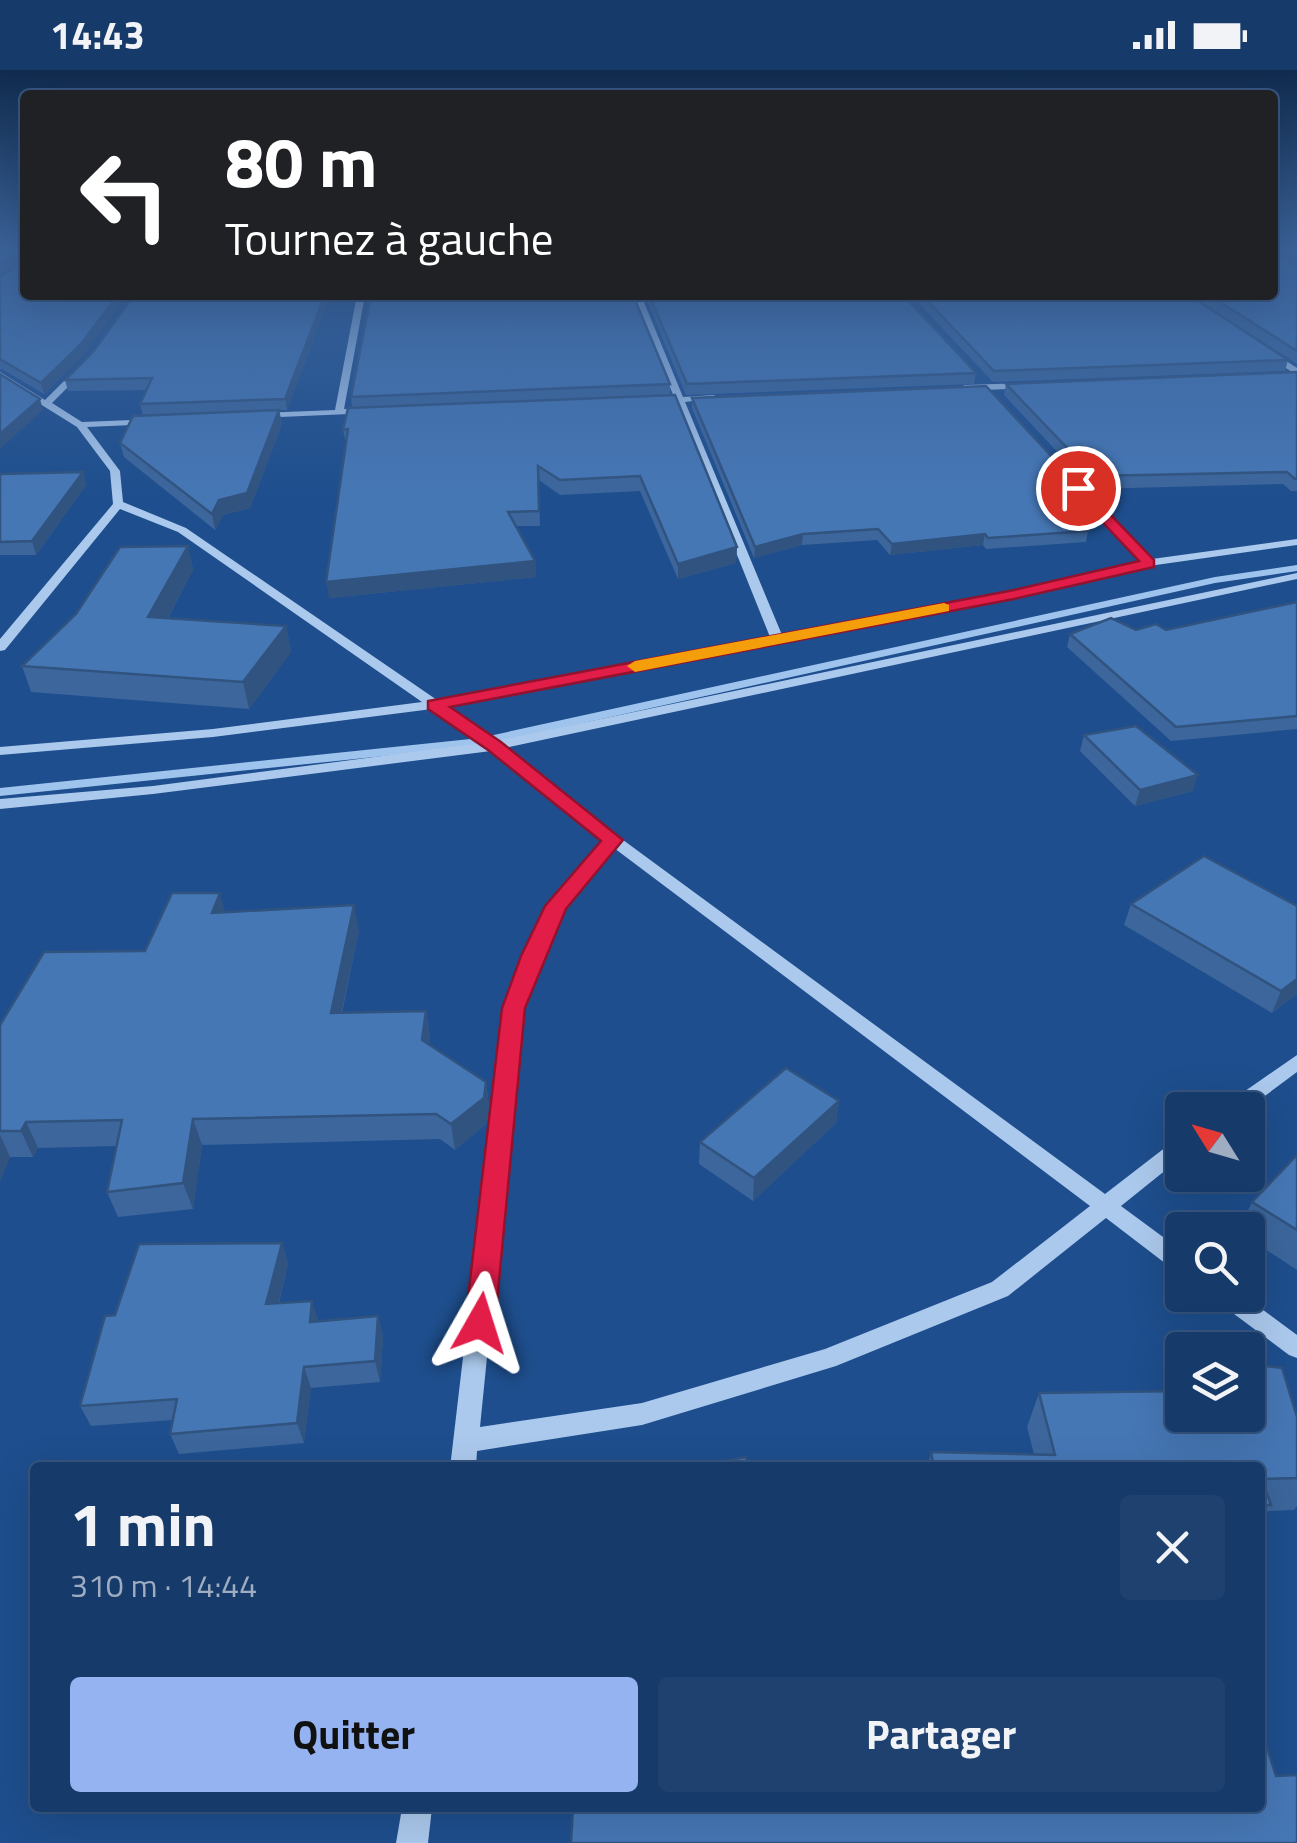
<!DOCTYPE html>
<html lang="fr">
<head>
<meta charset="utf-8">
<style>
  :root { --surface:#163a6a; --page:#1f4170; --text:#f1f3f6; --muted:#9eadc1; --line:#35547e; --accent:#95b2f1 }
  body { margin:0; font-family:"Titillium Web",sans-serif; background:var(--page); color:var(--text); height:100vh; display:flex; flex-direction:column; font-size:38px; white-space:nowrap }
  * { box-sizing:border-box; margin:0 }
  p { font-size:32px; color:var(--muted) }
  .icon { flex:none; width:55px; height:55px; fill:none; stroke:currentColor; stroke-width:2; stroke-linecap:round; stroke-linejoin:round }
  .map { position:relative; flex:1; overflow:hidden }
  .drawer { position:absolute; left:30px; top:1392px; width:1235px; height:350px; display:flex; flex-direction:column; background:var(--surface); border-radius:10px; box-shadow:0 10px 40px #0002,0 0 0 2px var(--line) }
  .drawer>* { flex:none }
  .guide { position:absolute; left:20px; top:20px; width:1258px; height:210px; border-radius:10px; box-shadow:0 10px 40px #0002,0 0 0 2px var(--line); background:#202124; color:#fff; overflow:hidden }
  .needle { width:65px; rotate:307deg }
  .buttons { position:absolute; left:1165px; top:1022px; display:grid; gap:20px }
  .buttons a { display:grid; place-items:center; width:100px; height:100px; border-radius:10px; background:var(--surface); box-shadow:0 10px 40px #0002,0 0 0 2px var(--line); font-size:50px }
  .pin { position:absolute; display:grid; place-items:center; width:85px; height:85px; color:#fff; margin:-42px; border:5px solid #fff; border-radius:50%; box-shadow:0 2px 10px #0007 }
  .me { position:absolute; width:110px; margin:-55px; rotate:6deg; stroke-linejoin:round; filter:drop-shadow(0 0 8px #0008) }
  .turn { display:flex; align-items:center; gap:35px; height:210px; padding:0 40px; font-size:45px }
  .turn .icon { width:130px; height:130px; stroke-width:2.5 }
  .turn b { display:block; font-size:70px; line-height:85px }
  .round { display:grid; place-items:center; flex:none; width:105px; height:105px; border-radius:10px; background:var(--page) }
  .overview { display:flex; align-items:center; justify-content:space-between; height:170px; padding:0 40px }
  h1 { font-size:60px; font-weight:700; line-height:75px }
  .action { display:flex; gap:20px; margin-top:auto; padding:20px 40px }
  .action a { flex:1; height:115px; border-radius:10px; background:var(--accent); color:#111; font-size:40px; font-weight:700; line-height:115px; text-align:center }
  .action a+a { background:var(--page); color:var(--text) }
  .status { display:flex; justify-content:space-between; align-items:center; height:70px; padding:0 50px; background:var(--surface); direction:ltr }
  .status svg { height:28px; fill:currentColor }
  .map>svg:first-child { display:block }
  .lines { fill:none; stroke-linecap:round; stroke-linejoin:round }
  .stream { fill:#9ec4ee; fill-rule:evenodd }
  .minor { fill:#abc9ed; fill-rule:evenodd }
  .wall { fill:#3c669c }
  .shaded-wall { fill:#31537f }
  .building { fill:#4677b5; stroke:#31537f; stroke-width:2.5 }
  .route { fill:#e11d48; stroke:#92132f; stroke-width:2.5 }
  .slow { fill:#f59e0b }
</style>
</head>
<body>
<div class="status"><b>14:43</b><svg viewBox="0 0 49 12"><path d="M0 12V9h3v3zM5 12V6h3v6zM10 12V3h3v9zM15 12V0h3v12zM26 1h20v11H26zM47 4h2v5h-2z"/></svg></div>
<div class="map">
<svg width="1297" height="1773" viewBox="0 0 1297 1773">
  <rect width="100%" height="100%" fill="#1e4e8d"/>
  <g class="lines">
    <polygon class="stream" points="1297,495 1297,501 1215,513 480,676 0,726 0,718 480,668 1215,507"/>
    <g class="minor">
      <polygon points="357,225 365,225 344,339 369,338 372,339 372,343 257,348 257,344 260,343 335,340"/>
      <path d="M633 225H641L683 327 714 325 718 328 685 332 782 565 1014 521 1141 491 1077 423V419L1081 418 1152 489 1297 469V475L1149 496 1014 529 446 637 496 671 1297 503V509L505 678 619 767 1105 1124 1175 1070 1182 1068V1087L1121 1136 1182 1181V1202L1174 1200 1106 1148 1008 1226 836 1296 642 1355 477 1381 476 1398H450L504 938 523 886 548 836 604 771 491 681 153 724 0 739V729L153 716 481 673 432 639 213 667 0 685V677L213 659 422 632 178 462 120 439 5 580 0 581V569L113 434 110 401 77 357 0 309V302L45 330 79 296H85V300L52 333 82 352 157 349V353L154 354 87 357 120 401 123 432 186 458 437 630 770 567 676 333 655 334 651 331 674 327ZM614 778 1090 1136 992 1212 825 1279 642 1333 480 1357 522 938 541 886 563 838Z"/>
      <polygon points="1265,281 1271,281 1297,298 1297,305 1265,285"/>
      <polygon points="1028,313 1031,318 964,321 960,318 964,315"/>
      <polygon points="1297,985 1297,1002 1246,1040 1222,1040 1225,1035"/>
      <polygon points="1215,1225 1243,1225 1297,1265 1297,1288 1289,1285 1218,1232"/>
      <polygon points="402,1738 432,1738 428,1773 396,1773"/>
    </g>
  </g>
  <g class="wall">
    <polygon points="0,181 25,181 25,225 84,285 44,324 2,299 0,300 0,207 25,191"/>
    <polygon points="1297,196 1297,294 1191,225 1272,225"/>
    <polygon points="330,225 287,340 279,340 282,354 250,438 223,445 215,460 124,387 120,373 143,346 140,334 147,320 68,321 65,310 93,282"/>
    <polygon points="645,225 903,225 976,303 974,314 686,325"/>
    <polygon points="911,225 1189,225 1288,290 1285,301 993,312"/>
    <polygon points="1297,302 1297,421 1291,421 1283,414 1092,419 1004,325 1006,314"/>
    <polygon points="670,314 670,325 737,477 736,493 678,509 640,421 560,425 539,410 540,456 516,456 535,491 536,507 329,528 346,374 343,360 352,337 351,327"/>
    <polygon points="692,328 1095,433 1092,443 1073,444 1088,461 1086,472 986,479 983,475 890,485 877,470 802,475 754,488 692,338"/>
    <polygon points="83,402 86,415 36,485 0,485 0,404"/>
    <polygon points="188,476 193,500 168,548 286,556 291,582 249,639 31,622 22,596"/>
    <polygon points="1297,532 1297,659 1171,671 1067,577 1070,564 1166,560"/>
    <polygon points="1084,665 1193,721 1135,736 1080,681"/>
    <polygon points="1131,834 1297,836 1297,924 1272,943 1124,855"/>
    <polygon points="225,842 359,860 342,943 426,941 430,967 429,975 486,1012 489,1037 487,1053 455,1080 440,1069 202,1075 193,1139 118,1147 107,1122 116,1076 38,1078 33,1087 10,1087 0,1111 0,955 145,881"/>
    <polygon points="839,1031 836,1053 753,1131 699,1094 700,1072"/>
    <polygon points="1297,1085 1297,1200 1248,1168 1248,1160 1239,1160 1252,1132"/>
    <polygon points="282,1173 288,1194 279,1233 318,1252 378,1246 383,1267 380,1312 311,1318 304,1373 179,1384 170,1364 173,1350 91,1356 80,1336 115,1245"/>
    <polygon points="1039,1323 1297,1347 1297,1436 1294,1440 1268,1441 1260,1453 1260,1398 927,1398 931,1382 1034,1384 1027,1357"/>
  </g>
  <g class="shaded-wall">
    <polygon points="20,181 23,190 0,205 0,193"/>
    <polygon points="118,225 127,225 84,285 44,324 41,313"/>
    <polygon points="325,225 330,225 287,340 285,329"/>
    <polygon points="40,329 43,340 0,379 0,364"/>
    <polygon points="279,340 282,354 250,438 223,445 215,460 212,444"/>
    <polygon points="83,402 86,415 36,485 32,471"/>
    <polygon points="803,464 802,475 754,488 755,477"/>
    <polygon points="985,464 983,475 890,485 892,474"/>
    <polygon points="188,476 193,500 155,572 148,547"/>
    <polygon points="737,477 736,493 678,509 678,494"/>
    <polygon points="535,491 536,507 329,528 326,512"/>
    <polygon points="286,556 291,582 249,639 243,612"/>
    <polygon points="1198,705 1193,721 1135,736 1140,720"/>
    <polygon points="220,823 227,848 212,843"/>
    <polygon points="354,835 359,860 336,968 331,943"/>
    <polygon points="1297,909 1297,924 1272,943 1281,921"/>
    <polygon points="426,941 430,967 426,996 422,970"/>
    <polygon points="486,1012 489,1037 487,1053 455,1080 451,1054"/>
    <polygon points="839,1031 836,1053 753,1131 754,1108"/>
    <polygon points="193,1049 202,1075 193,1139 183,1113"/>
    <polygon points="26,1052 38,1078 33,1087 21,1061"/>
    <polygon points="0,1065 10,1087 0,1111"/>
    <polygon points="282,1173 288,1194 273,1255 266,1234"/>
    <polygon points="312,1231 319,1252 310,1252"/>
    <polygon points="378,1246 383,1267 380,1312 375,1291"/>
    <polygon points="304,1297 311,1318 304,1373 297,1353"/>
  </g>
  <g class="building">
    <polygon points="0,181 20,181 0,193"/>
    <polygon points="1272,183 1297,196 1297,281 1209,225 1272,225"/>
    <polygon points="25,189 25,225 118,225 81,274 41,313 0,289 0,207 24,192"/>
    <polygon points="134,225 325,225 285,329 140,334 152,308 65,310 93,282"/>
    <polygon points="371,225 633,225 670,314 351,327"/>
    <polygon points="649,225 903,225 976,303 687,314"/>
    <polygon points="922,225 1189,225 1288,290 994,301"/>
    <polygon points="1297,302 1297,409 1295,409 1287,402 1094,406 1006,314"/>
    <polygon points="0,304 40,329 0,364"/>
    <polygon points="986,316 1095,433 1064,434 1088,461 988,468 985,464 892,474 878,459 803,464 755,477 692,328"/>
    <polygon points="675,325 737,477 678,494 640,406 560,410 538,396 539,441 508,442 535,491 326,512 348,359 343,360 348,338"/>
    <polygon points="279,340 247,423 219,430 212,444 120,373 133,346"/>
    <polygon points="83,402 32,471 0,472 0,404"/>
    <polygon points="188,476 148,547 286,556 243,612 22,596 76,544 120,477"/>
    <polygon points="1297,532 1297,646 1176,657 1070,564 1111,548 1136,560 1156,554 1166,560"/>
    <polygon points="1136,656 1198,705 1140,720 1084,665"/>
    <polygon points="1204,786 1297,836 1297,909 1281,921 1131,834"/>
    <polygon points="172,823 220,823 212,843 354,835 331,943 426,941 422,970 486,1012 484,1028 451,1054 436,1044 193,1049 183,1113 107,1122 122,1050 26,1052 21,1061 0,1061 0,955 44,882 145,881"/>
    <polygon points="786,998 839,1031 754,1108 700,1072"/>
    <polygon points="1297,1085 1297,1160 1252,1132"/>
    <polygon points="282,1173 266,1234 312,1231 310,1252 378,1246 375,1291 304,1297 297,1353 170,1364 177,1329 80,1336 105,1246 115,1245 139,1174"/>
    <polygon points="1248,1294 1282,1298 1297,1347 1297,1408 1262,1409 1271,1435 1260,1435 1260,1398 934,1398 931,1382 1055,1385 1039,1323 1182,1321 1182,1345 1248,1345"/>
    <polygon points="746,1387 748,1398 689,1398"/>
    <polygon points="1260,1656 1276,1706 1297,1705 1297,1773 571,1773 573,1738 1260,1738"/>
  </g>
  <linearGradient id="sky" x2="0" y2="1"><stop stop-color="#102b4e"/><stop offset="0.42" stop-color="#3b639a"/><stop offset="1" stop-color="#3b639a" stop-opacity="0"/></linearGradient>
  <rect width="1297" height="429" fill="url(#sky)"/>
  <polygon class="route" points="1073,415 1082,415 1154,490 1154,497 1014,529 450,637 501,672 623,770 566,839 525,938 495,1253 490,1262 480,1266 469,1262 465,1253 502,938 521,886 545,836 601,771 488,680 428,639 428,631 1014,520 1139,491 1073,421"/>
  <polygon class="slow" points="944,533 949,535 949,541 635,602 627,596 635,591"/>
</svg>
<div class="buttons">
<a><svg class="needle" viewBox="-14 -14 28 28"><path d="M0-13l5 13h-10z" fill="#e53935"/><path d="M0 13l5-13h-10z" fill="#9eadc1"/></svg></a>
<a><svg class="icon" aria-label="search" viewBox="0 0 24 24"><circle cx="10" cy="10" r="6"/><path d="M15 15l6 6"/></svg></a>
<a><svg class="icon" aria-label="layers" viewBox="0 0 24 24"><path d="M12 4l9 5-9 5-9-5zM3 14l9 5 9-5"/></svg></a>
</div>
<div class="pin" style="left:1078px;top:418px;background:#d93025"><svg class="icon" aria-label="arrive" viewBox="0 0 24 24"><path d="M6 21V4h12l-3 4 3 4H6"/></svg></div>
<svg class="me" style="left:480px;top:1253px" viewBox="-20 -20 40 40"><path d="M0-17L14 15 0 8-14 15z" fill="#e11d48" stroke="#fff" stroke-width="4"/></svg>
<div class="guide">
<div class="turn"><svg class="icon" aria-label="left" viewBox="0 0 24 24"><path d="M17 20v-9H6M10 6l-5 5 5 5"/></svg><div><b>80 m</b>Tournez à gauche</div></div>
</div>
<section class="drawer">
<div class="overview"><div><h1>1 min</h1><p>310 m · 14:44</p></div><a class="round"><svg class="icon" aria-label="close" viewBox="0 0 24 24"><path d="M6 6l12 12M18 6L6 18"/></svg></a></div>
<div class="action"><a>Quitter</a><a>Partager</a></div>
</section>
</div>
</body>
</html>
